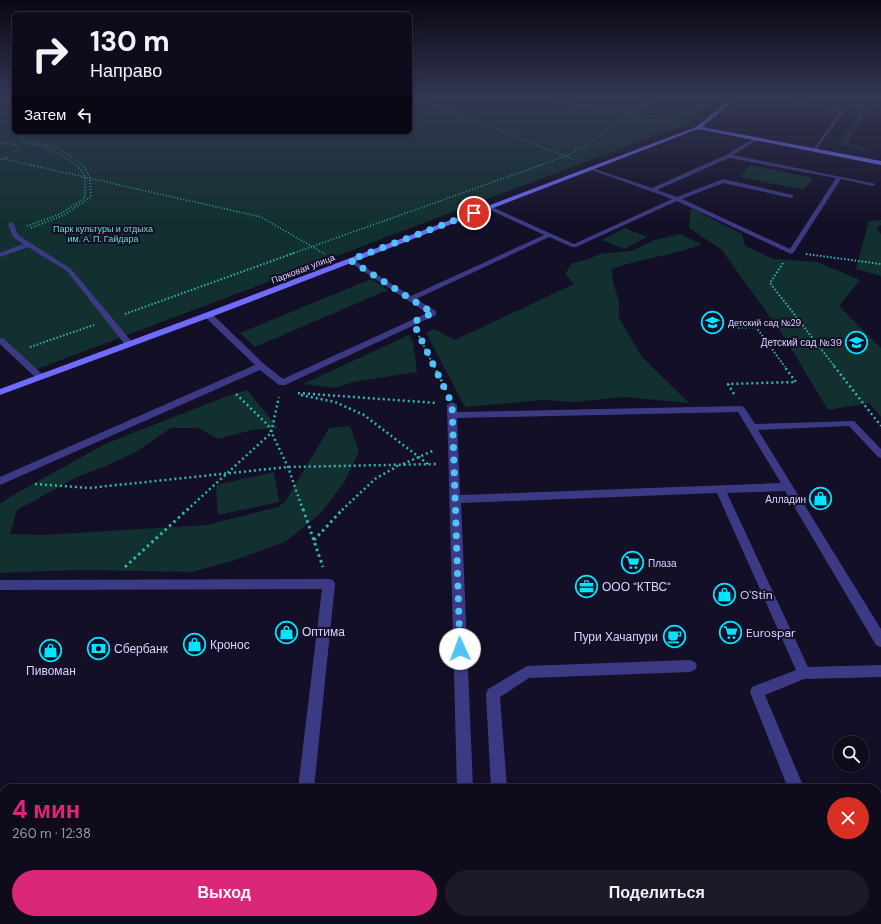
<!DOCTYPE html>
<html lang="ru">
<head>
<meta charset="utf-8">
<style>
  :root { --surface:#0e0b1c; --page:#1c1929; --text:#f1f3f6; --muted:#9b9ba3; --line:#2e2b3b; --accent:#db2777 }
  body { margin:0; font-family:"DM Sans",sans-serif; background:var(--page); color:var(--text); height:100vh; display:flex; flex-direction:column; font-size:15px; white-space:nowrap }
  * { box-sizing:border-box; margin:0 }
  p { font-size:13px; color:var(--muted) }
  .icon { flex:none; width:22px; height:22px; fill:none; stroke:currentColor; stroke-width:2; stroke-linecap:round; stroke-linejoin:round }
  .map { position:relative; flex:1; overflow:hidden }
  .drawer { position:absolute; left:0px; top:784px; width:881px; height:140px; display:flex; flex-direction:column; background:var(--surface); border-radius:12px 12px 0 0; box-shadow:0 2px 6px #0003,0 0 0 1px var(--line) }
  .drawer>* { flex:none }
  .top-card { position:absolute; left:12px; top:12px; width:400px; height:122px; border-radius:6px; box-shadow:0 2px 6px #0003,0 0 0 1px var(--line); background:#0e0b1c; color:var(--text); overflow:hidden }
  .controls { position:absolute; left:833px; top:736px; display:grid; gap:8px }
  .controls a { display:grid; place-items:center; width:36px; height:36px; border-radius:50%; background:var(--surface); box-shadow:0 2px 6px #0003,0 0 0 1px var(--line); font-size:20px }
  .pin { position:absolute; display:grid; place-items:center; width:34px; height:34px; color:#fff; margin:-17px; border:2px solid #fff; border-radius:50%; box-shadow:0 1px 4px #0007 }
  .me { position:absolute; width:44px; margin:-22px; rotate:358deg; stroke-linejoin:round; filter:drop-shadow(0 0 3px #0008) }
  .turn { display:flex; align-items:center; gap:14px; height:84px; padding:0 12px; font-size:18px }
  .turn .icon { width:52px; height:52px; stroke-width:2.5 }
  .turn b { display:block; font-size:28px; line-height:34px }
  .then { display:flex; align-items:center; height:38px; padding:0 12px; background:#0003; gap:8px; font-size:15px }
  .round { display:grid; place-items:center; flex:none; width:42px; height:42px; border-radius:21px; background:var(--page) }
  .overview { display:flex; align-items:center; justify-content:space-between; height:68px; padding:0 12px }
  h1 { font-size:24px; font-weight:700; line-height:30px; color:var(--accent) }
  .cta { display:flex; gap:8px; margin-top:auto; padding:8px 12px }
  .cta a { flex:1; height:46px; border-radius:24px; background:var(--accent); color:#fff; font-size:16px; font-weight:700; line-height:46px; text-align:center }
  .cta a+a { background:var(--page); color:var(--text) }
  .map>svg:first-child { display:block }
  .green { fill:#12302f }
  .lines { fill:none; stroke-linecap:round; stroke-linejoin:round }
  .path-far4 { stroke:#2fb8b0; stroke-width:1; stroke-dasharray:1 1.5; stroke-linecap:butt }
  .path-far3 { stroke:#2fb8b0; stroke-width:1.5; stroke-dasharray:1 2; stroke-linecap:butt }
  .path-far2 { stroke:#2fb8b0; stroke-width:2; stroke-dasharray:1.5 2; stroke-linecap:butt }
  .path-far1 { stroke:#2fb8b0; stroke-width:2.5; stroke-dasharray:2 3; stroke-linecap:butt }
  .path { stroke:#2fb8b0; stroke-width:3; stroke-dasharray:2.5 3.5; stroke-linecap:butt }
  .lane { fill:#3d3a85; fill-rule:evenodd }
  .secondary { fill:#6f6bff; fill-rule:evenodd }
  .route { stroke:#4fc3f7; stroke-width:7; stroke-dasharray:0 12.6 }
  .labels { text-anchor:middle; stroke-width:4; stroke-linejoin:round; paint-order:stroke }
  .far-park-label { font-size:9px; fill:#5fe0c0; stroke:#130f26 }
  .far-street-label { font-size:9px; fill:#d9d4ff; stroke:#130f26 }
  .far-poi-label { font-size:9px; fill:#d9d4ff; stroke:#130f26; text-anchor:start }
  .poi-label { font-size:10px; fill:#d9d4ff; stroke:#130f26; text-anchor:end }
  .near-poi-label { font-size:12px; fill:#d9d4ff; stroke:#130f26; text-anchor:start }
</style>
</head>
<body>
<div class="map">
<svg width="881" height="924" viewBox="0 0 881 924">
  <rect width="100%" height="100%" fill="#130f26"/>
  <g class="green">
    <polygon points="0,96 14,96 14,132 410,132 410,96 718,96 686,124 32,371 0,340"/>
    <polygon points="869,101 881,104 881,112 867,110 852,134 848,144 871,150 870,151 832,143 840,143 862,110 847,105"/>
    <polygon points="750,165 813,178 804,190 740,177"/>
    <polygon points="691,208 742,234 745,246 774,259 817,262 860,280 839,306 881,348 881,417 869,403 828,410 785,338 721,249 689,228"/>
    <polygon points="881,220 881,225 876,229 881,234 881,276 856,269 869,221"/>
    <polygon points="625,228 647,237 624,249 602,240"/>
    <path d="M680 234 702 244C673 256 641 258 612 269L613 283 619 301V318L642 357 689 403 624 397 574 402 543 400 465 407 426 333 434 329 455 340 574 284 565 274 572 263 589 259 599 254 631 251 655 240Z"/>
    <polygon points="371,279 388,290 255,347 240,333"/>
    <polygon points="409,335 413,342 417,372 353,382 336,388 303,384"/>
    <polygon points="247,390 278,428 252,430 218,439 198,428 171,428 136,452 106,466 79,476 17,510 10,534 42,535 207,525 278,507 285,502 329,428 350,426 359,451 345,481 321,513 285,542 232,561 192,572 80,570 0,573 0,504 13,495 105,444 227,396"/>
    <polygon points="274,472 279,502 218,515 216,485"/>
  </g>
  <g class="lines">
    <g class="path-far4">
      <polyline points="412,96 575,160"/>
      <polyline points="520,96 677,120"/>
      <polyline points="0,98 4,96"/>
      <polyline points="16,132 21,142 48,147 78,166"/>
      <polyline points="20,132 24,140 57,147 84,166"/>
      <polyline points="0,142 16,145 19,148 11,156 0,160"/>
      <polyline points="4,159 35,166"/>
      <polyline points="538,166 566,156 591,143 626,112 665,96"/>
    </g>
    <g class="path-far3">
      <polyline points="31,165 261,217 325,254"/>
      <polyline points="27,226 60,214 85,198 85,176 77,165"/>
      <polyline points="31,228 64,215 91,197 90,178 83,165"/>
      <polyline points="291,254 541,165"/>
      <polyline points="806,254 809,254"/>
    </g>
    <g class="path-far2">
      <polyline points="806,254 881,264"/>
      <polyline points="783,263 770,283 835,367"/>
      <polyline points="125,314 294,253"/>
      <polyline points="731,328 756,327 785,367"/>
      <polyline points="419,336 434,367"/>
      <polyline points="30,347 94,325"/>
    </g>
    <g class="path-far1">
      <polyline points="434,366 447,392"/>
      <polyline points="834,366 881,426"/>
      <polyline points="298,393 437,403"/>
      <polyline points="236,394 268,425 288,467 303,510"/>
      <polyline points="734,394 728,384 796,382 784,366"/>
      <polyline points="301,395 335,402 364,415 428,464"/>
      <polyline points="403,464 435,450"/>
      <polyline points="35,484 89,488 288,467 437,464"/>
      <polyline points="187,510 271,433 279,397"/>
      <polyline points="342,510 375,479 399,465"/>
    </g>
    <g class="path">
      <polyline points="303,509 323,567"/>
      <polyline points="314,540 343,509"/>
      <polyline points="125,567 188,509"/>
    </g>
    <g class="lane">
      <polygon points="753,96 763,96 845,110 815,151 813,150 840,111"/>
      <polygon points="881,97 881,99 821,103 819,102"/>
      <path d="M755 138 757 140 733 155 876 184 873 186 841 179 794 252 791 254 677 201 576 247H572L549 237 416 299 436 311V315L285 385H279L260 370 0 485V477L255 365 205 317V313H211L264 364 283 379 427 313 348 261V259H352L411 296 544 235 486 208V206H490L574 244 672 199 589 169V167L652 188 726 155ZM729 158 836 178 790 249 682 199 723 183 791 198 793 197V195L723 179 677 197 657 190Z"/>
      <polygon points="11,222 14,224 18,235 71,269 132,342 132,346 126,346 67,271 28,247 0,257 0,253 23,244 13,237 8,224"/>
      <polygon points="0,338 3,338 43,375 44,377 43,379 37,379 0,344"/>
      <path d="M452 402 457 405V412L741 406 744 407 755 424 854 421 881 449V458L878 457 849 426 758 430 881 629V647L876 645 785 491 727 493 808 667 881 665V677L804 679 765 695 804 788H788L750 692 752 687 796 670 717 493 461 503 473 788H457L447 405ZM738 412 781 483 460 495 457 418Z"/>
      <polygon points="329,579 333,580 335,584 314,788 298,788 322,589 0,590 0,580"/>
      <polygon points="690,660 695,662 697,666 695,670 690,672 529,678 500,697 507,788 491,788 486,694 488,689 527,666"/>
      <rect x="265" y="920" width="18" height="4"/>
    </g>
    <g class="secondary">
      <polygon points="735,96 740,96 702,127 881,161 881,165 698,129 211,317 0,395 0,389 205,313 696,127"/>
      <rect x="877" y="802" width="4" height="16"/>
      <rect x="0" y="827" width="4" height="16"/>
    </g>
  </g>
  <linearGradient id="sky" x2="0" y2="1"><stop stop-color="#0a0815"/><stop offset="0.43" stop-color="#333752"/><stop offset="1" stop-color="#333752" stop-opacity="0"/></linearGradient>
  <rect width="881" height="225" fill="url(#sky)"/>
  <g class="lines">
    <polyline class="route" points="460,649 452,404 413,322 433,313 350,260 474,213"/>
  </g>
  <defs>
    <symbol id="school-ring" viewBox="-11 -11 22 22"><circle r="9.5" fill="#130f26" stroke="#00e5ff" stroke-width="1.5"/><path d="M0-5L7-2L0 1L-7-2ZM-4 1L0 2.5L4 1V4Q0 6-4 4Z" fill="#00e5ff"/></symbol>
    <symbol id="shop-ring" viewBox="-11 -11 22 22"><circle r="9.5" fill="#130f26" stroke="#00e5ff" stroke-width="1.5"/><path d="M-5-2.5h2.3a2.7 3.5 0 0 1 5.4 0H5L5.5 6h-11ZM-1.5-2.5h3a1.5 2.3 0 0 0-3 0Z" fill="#00e5ff"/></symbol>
    <symbol id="supermarket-ring" viewBox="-11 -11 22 22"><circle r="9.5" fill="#130f26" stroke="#00e5ff" stroke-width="1.5"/><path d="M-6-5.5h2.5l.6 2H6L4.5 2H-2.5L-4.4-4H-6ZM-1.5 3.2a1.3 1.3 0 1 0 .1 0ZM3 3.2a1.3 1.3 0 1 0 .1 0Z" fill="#00e5ff"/></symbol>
    <symbol id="office-ring" viewBox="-11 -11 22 22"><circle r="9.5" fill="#130f26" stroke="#00e5ff" stroke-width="1.5"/><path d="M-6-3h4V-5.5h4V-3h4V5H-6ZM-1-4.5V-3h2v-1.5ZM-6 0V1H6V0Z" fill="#00e5ff"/></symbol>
    <symbol id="cafe-ring" viewBox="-11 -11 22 22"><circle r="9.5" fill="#130f26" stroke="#00e5ff" stroke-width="1.5"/><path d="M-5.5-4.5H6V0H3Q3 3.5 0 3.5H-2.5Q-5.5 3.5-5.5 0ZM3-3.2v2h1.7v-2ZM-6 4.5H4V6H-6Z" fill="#00e5ff"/></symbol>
    <symbol id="bank-ring" viewBox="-11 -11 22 22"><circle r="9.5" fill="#130f26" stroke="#00e5ff" stroke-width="1.5"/><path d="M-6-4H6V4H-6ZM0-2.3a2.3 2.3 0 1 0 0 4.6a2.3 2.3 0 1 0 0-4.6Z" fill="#00e5ff"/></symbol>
  </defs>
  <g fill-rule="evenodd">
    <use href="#school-ring" x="700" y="310" width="25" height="25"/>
    <use href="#school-ring" x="844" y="330" width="25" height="25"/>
    <use href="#shop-ring" x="808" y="486" width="25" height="25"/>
    <use href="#supermarket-ring" x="620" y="550" width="25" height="25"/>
    <use href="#office-ring" x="574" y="574" width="25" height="25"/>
    <use href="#shop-ring" x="712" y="582" width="25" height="25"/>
    <use href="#shop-ring" x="274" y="620" width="25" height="25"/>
    <use href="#supermarket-ring" x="718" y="620" width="25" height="25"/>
    <use href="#cafe-ring" x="662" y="624" width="25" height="25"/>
    <use href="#shop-ring" x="182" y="632" width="25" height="25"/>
    <use href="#bank-ring" x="86" y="636" width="25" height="25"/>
    <use href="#shop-ring" x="38" y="638" width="25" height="25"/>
  </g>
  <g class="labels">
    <g class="far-park-label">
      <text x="103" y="232">Парк культуры и отдыха<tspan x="103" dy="10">им. А. П. Гайдара</tspan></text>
    </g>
    <g class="far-street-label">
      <text transform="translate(303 269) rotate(-21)" y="3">Парковая улица</text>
    </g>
    <g class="far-poi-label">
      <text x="728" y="326">Детский сад №29</text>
    </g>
    <g class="poi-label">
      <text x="842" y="346">Детский сад №39</text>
      <text x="806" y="503">Алладин</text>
      <text x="648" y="567" text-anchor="start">Плаза</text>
    </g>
    <g class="near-poi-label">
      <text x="602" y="591">ООО "КТВС"</text>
      <text x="740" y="599">O'Stin</text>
      <text x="302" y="636">Оптима</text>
      <text x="746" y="637">Eurospar</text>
      <text x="658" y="641" text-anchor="end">Пури Хачапури</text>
      <text x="210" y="649">Кронос</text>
      <text x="114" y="653">Сбербанк</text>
      <text x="51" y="675" text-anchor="middle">Пивоман</text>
    </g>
  </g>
</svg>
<div class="controls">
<a><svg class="icon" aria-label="search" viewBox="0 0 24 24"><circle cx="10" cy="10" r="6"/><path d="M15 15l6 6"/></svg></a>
</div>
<div class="pin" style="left:474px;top:213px;background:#d93025"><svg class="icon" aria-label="arrive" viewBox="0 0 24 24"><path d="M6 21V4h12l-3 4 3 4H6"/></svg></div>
<svg class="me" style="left:460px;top:649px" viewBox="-20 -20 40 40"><circle r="19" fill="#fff"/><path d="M0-13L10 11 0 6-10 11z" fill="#4fc3f7"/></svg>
<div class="top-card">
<div class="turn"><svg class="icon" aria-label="right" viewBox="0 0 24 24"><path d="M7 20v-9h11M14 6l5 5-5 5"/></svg><div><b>130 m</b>Направо</div></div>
<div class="then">Затем<svg class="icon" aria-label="left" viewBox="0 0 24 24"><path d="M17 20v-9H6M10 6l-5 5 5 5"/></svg></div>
</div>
<section class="drawer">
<div class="overview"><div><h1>4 мин</h1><p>260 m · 12:38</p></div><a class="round" style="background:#d93025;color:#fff"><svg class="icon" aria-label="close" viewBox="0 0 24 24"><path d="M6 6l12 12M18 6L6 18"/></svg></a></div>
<div class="cta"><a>Выход</a><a>Поделиться</a></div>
</section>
</div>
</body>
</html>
